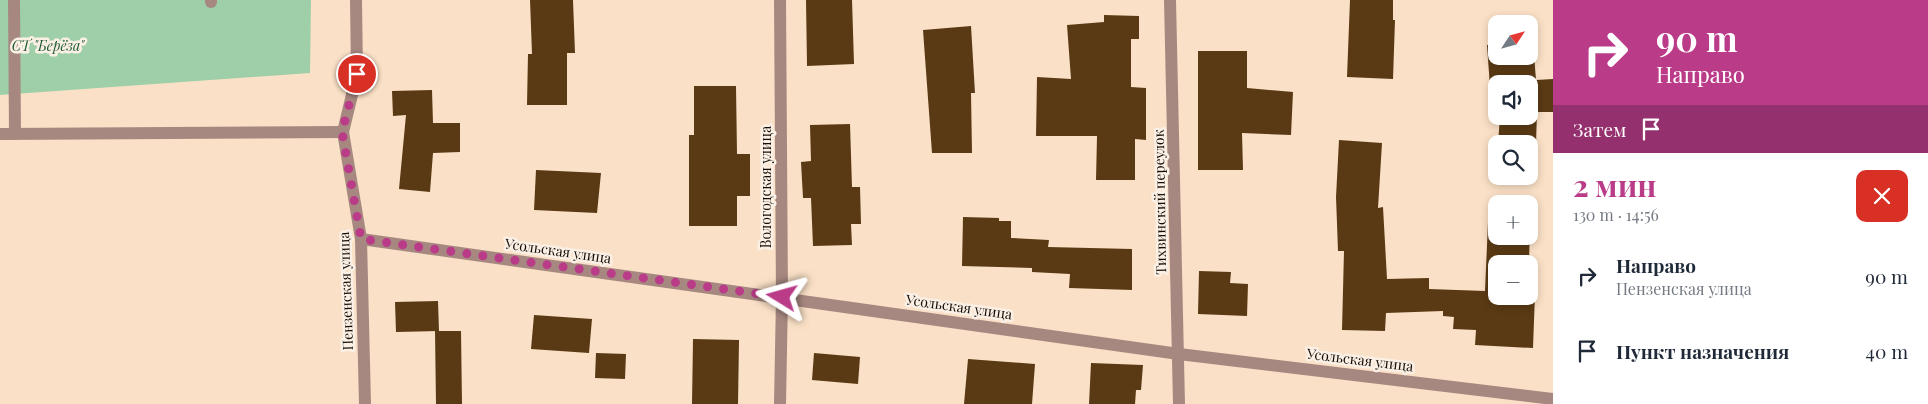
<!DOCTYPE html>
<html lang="ru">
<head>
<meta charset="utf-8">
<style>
  :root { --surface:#fff; --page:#f2f2f3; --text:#1f2937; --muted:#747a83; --accent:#ba3c89 }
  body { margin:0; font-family:"Playfair Display",serif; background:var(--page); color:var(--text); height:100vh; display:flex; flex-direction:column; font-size:19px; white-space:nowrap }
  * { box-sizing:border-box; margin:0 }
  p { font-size:16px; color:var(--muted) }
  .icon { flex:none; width:28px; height:28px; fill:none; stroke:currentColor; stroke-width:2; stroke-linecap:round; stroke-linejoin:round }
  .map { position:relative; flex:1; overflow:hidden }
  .drawer { display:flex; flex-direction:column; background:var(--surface); width:375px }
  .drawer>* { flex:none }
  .guide { background:#ba3c89; color:#fff; overflow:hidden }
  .needle { width:32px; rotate:54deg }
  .fabs { position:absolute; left:1488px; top:15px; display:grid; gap:10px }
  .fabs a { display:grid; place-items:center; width:50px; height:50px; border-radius:10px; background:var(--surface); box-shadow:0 2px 8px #0003; font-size:25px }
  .pin { position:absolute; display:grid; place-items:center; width:42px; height:42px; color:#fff; margin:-21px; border:2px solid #fff; border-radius:50%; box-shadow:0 1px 5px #0007 }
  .me { position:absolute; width:55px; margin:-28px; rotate:278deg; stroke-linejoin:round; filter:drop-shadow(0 0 4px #0008) }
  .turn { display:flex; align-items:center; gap:18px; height:105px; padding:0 20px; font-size:22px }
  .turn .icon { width:65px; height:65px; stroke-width:2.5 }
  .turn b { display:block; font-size:35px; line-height:42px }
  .then { display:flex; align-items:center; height:48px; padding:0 20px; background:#0003; gap:10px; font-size:19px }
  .round { display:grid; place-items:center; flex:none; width:52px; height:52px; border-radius:10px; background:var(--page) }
  .overview { display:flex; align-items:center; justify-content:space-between; height:85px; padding:0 20px }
  h1 { font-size:30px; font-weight:700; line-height:38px; color:var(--accent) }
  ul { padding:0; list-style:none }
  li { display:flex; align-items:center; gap:15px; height:75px; padding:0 20px }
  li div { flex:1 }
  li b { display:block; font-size:19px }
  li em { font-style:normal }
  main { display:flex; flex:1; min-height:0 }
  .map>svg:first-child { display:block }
  .green { fill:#9ecfa8 }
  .building { fill:#5a3a14 }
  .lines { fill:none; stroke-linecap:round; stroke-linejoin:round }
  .minor { stroke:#a78881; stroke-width:12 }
  .route { stroke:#ba3c89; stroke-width:9; stroke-dasharray:0 16.2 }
  .labels { text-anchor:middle; stroke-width:5; stroke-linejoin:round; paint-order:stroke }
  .park-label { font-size:14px; font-style:italic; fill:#1e5b31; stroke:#fbf0e6 }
  .street-label { font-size:14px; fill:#150d05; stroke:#fbf0e6 }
</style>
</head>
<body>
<main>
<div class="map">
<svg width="1553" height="404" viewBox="0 0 1553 404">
  <rect width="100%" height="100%" fill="#fae0c6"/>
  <polygon class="green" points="0,0 311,0 310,73 0,95"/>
  <g class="building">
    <polygon points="530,0 573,0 575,53 567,53 567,105 527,105 528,54 532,54"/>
    <polygon points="806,0 852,0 854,64 807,66"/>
    <polygon points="1350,0 1393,0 1393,20 1395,20 1393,79 1347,77"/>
    <polygon points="1104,15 1139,16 1139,39 1131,39 1131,87 1146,88 1146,140 1135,139 1135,180 1096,180 1097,136 1036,136 1037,77 1071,79 1067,25 1104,22"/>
    <polygon points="971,26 975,93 971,93 972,153 932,153 923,30"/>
    <polygon points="1533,42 1536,80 1553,79 1553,112 1537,112 1536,144 1498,144 1500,116 1529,116 1529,84 1496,84 1496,115 1492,115 1487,45 1496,45 1496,56 1529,56 1529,43"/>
    <polygon points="1198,51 1247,51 1247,88 1293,92 1291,135 1242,133 1243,170 1198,170"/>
    <polygon points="694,86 736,86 737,154 750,154 750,196 737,196 737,226 689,226 689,135 694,135"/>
    <polygon points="432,90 433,123 460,123 460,152 433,153 430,192 399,189 406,115 393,116 392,91"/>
    <polygon points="850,124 852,187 860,187 861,224 851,224 852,245 813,246 811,198 803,198 801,162 811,161 810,125"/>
    <polygon points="1339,140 1382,143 1378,208 1383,207 1387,279 1429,278 1429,289 1485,291 1488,222 1496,223 1496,236 1529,236 1529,224 1530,224 1529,264 1496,264 1496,296 1529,296 1529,294 1535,294 1533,348 1475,345 1476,330 1453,329 1454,317 1443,316 1443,311 1386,313 1385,331 1342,330 1344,251 1338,251 1336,197"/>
    <polygon points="536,170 601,173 597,213 534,210"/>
    <polygon points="963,217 999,218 999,221 1011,221 1011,238 1049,240 1048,247 1132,249 1132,290 1069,288 1070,274 1032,272 1032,268 962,266"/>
    <polygon points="1199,271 1231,272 1230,283 1248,284 1247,316 1198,314"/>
    <polygon points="438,301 439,331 396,332 395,302"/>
    <polygon points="534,315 592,319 589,353 531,349"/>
    <polygon points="435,331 461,331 462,404 436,404"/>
    <polygon points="693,339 739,340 738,404 692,404"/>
    <polygon points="596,353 626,354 625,379 595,378"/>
    <polygon points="814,353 860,357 858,384 812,380"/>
    <polygon points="968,359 1035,364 1032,404 964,404"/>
    <polygon points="1091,363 1143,365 1141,390 1136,390 1135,404 1089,404"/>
  </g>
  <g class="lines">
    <g class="minor">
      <polyline points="14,0 15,134"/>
      <polyline points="211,0 211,2"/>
      <polyline points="356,0 357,74 343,132 361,239 365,404"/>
      <polyline points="1170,0 1179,404"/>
      <polyline points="0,134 343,132"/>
      <polyline points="361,239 1179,354 1553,399"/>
      <polyline points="780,404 782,297 780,0"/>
    </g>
  </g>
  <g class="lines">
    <polyline class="route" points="357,74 342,132 361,239 782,297"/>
  </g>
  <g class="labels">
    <g class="park-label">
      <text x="48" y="51">СТ "Берёза"</text>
    </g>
    <g class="street-label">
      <text transform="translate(766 187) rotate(-90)" y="5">Вологодская улица</text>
      <text transform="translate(1160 202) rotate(-91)" y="5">Тихвинский переулок</text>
      <text transform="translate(558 251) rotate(8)" y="5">Усольская улица</text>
      <text transform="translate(346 291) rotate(-92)" y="5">Пензенская улица</text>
      <text transform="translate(959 307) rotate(8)" y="5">Усольская улица</text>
      <text transform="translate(1360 360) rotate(7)" y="5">Усольская улица</text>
    </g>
  </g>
</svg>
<div class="fabs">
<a><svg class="needle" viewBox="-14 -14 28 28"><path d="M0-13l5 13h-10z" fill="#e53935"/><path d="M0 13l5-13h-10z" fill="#747a83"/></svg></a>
<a><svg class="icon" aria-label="sound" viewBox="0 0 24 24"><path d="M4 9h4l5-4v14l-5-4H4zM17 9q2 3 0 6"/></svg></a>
<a><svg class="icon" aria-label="search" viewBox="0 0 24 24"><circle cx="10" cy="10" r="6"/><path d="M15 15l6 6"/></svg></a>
<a>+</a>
<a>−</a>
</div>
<div class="pin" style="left:357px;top:74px;background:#d93025"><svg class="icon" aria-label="arrive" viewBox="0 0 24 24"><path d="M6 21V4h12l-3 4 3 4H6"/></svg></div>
<svg class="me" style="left:782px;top:297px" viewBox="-20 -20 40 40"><path d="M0-17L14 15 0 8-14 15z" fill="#ba3c89" stroke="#fff" stroke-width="4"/></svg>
</div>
<section class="drawer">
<div class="guide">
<div class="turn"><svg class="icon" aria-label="right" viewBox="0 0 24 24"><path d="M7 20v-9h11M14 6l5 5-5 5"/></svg><div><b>90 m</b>Направо</div></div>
<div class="then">Затем<svg class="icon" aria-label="arrive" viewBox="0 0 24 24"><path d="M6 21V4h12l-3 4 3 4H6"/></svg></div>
</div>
<div class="overview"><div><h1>2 мин</h1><p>130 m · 14:56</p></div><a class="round" style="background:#d93025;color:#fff"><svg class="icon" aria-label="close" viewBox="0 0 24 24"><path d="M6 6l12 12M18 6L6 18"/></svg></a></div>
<ul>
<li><svg class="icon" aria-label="right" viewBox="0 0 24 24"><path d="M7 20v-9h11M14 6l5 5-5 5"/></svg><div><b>Направо</b><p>Пензенская улица</p></div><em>90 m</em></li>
<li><svg class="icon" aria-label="arrive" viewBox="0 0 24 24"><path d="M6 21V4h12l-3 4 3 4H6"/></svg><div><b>Пункт назначения</b></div><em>40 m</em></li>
</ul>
</section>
</main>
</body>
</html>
